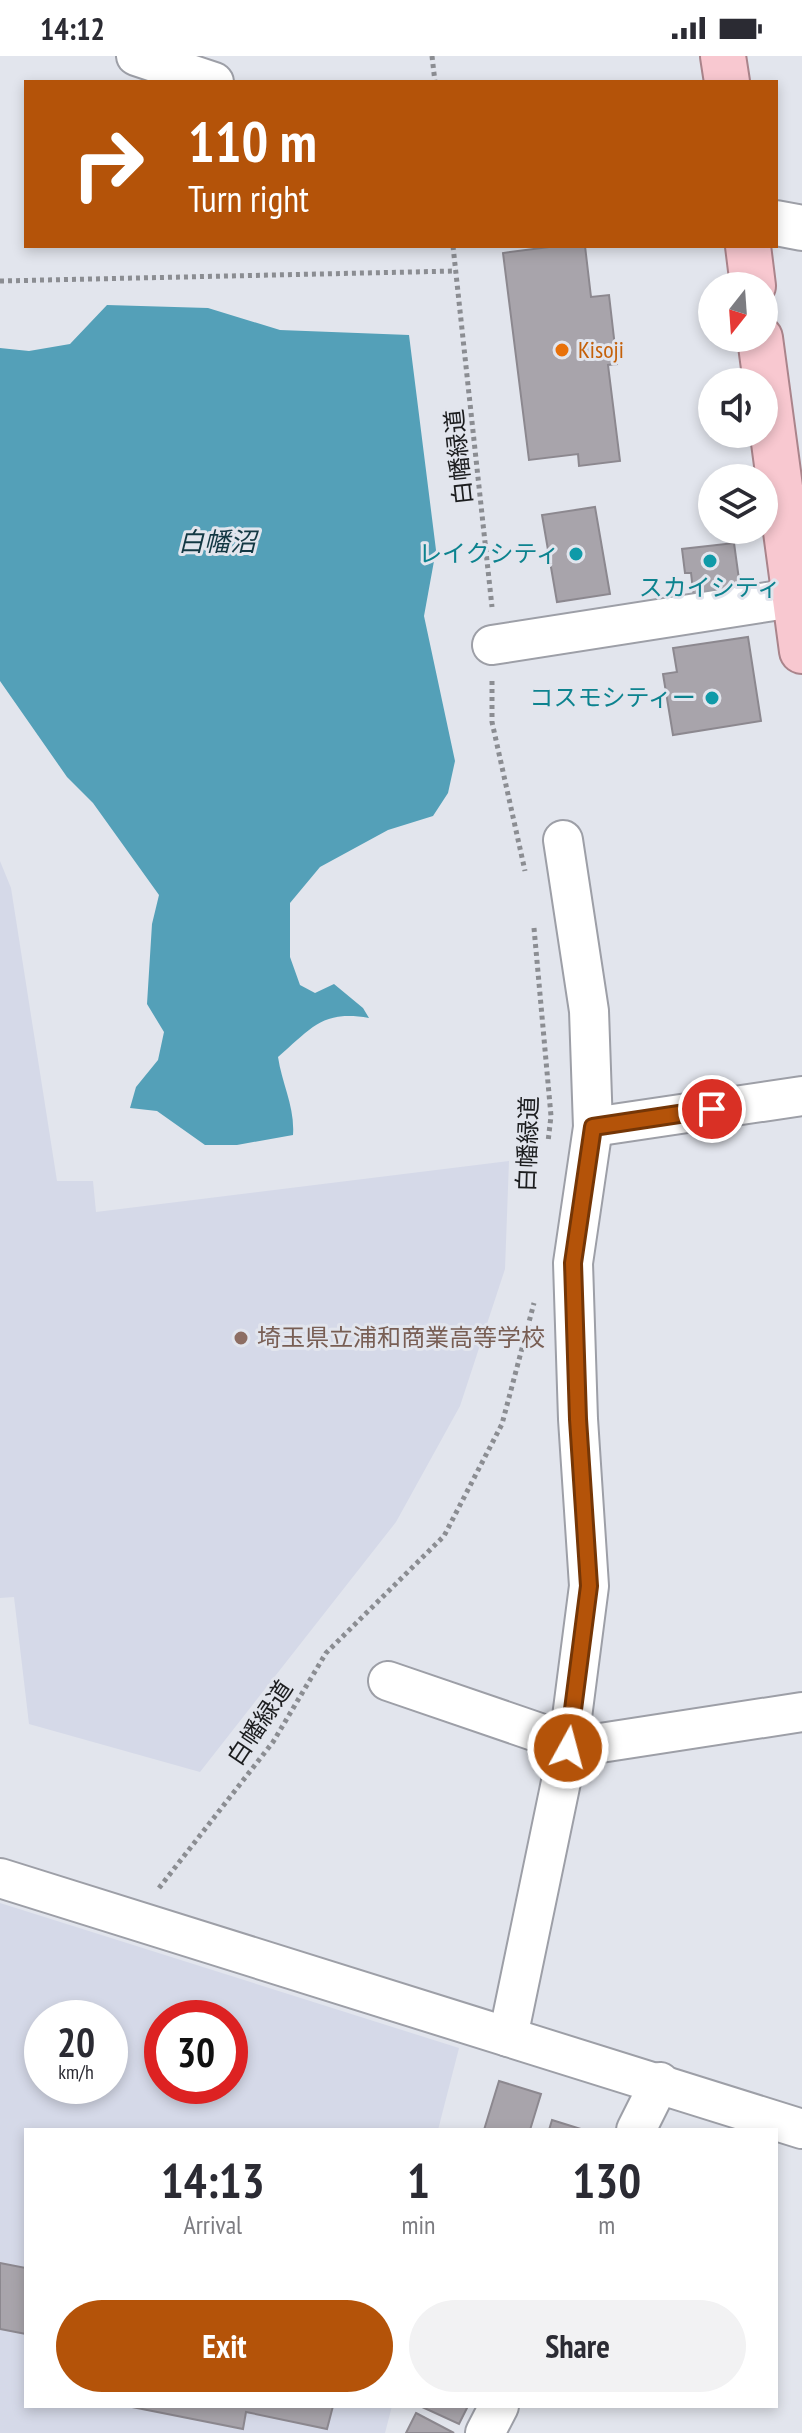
<!DOCTYPE html>
<html lang="en">
<head>
<meta charset="utf-8">
<style>
  :root { --surface:#fff; --page:#f2f2f3; --text:#2b2b33; --muted:#7c7c81; --accent:#b45309 }
  body { margin:0; font-family:"PT Sans Narrow","Noto Sans JP",sans-serif; background:var(--page); color:var(--text); height:100vh; display:flex; flex-direction:column; font-size:30px; white-space:nowrap }
  * { box-sizing:border-box; margin:0 }
  p { font-size:26px; color:var(--muted) }
  .icon { flex:none; width:44px; height:44px; fill:none; stroke:currentColor; stroke-width:2; stroke-linecap:round; stroke-linejoin:round }
  .map { position:relative; flex:1; overflow:hidden }
  .sheet { position:absolute; left:24px; top:2072px; width:754px; height:280px; display:flex; flex-direction:column; background:var(--surface); border-radius:0px; box-shadow:0 4px 12px #0003 }
  .sheet>* { flex:none }
  .guide { position:absolute; left:24px; top:24px; width:754px; height:168px; border-radius:0px; box-shadow:0 4px 12px #0003; background:#b45309; color:#fff; overflow:hidden }
  .needle { width:52px; rotate:197deg }
  .buttons { position:absolute; left:698px; top:216px; display:grid; gap:16px }
  .buttons a { display:grid; place-items:center; width:80px; height:80px; border-radius:50%; background:var(--surface); box-shadow:0 4px 12px #0003; font-size:40px }
  .speed { position:absolute; left:24px; top:1944px; display:flex; gap:16px; font-size:40px; font-weight:700; text-align:center }
  .speed>* { display:grid; place-content:center; width:104px; height:104px; border-radius:50%; background:var(--surface); box-shadow:0 4px 12px #0003; line-height:1 }
  .speed small { font-size:20px; font-weight:400 }
  .speed .limit { border:12px solid #d22; background:#fff; color:#111 }
  .pin { position:absolute; display:grid; place-items:center; width:68px; height:68px; color:#fff; margin:-34px; border:4px solid #fff; border-radius:50%; box-shadow:0 2px 8px #0007 }
  .me { position:absolute; width:88px; margin:-44px; rotate:7deg; stroke-linejoin:round; filter:drop-shadow(0 0 6px #0008) }
  .turn { display:flex; align-items:center; gap:28px; height:168px; padding:0 32px; font-size:36px }
  .turn .icon { width:104px; height:104px; stroke-width:2.5 }
  .turn b { display:block; font-size:56px; line-height:68px }
  .eta { display:flex; justify-content:space-evenly; align-items:center; height:136px; text-align:center }
  .eta b { font-size:48px; font-weight:800; line-height:56px }
  .action { display:flex; gap:16px; margin-top:auto; padding:16px 32px }
  .action a { flex:1; height:92px; border-radius:48px; background:var(--accent); color:#fff; font-size:32px; font-weight:800; line-height:92px; text-align:center }
  .action a+a { background:var(--page); color:var(--text) }
  .status { display:flex; justify-content:space-between; align-items:center; height:56px; padding:0 40px; background:var(--surface); direction:ltr }
  .status svg { height:22px; fill:currentColor }
  .map>svg:first-child { display:block }
  .built { fill:#d5d9e8; fill-rule:evenodd }
  .water { fill:#54a0b8 }
  .building { fill:#a8a4ab; stroke:#8c888f; stroke-width:2 }
  .lines { fill:none; stroke-linecap:round; stroke-linejoin:round }
  .minor-casing { stroke:#9d9fa7; stroke-width:42 }
  .tertiary-casing { stroke:#9d9fa7; stroke-width:48 }
  .trunk-casing { stroke:#aa848b; stroke-width:48 }
  .path { stroke:#8b8d92; stroke-width:5; stroke-dasharray:4 4; stroke-linecap:butt }
  .minor { stroke:#fff; stroke-width:38 }
  .tertiary { stroke:#fff; stroke-width:44 }
  .trunk { stroke:#f8c8d0; stroke-width:44 }
  .route-casing { stroke:#753606; stroke-width:20 }
  .route { stroke:#b45309; stroke-width:14 }
  .food-dot { fill:#e8710a; stroke:#e2e5ed; stroke-width:3 }
  .culture-dot { fill:#0f9aa8; stroke:#e2e5ed; stroke-width:3 }
  .education-dot { fill:#8d6e63; stroke:#e2e5ed; stroke-width:3 }
  .labels { text-anchor:middle; stroke-width:6; stroke-linejoin:round; paint-order:stroke }
  .food-label { font-size:24px; fill:#c56008; stroke:#e2e5ed; text-anchor:start }
  .street-label { font-size:24px; fill:#1c1d1f; stroke:#e2e5ed }
  .culture-label { font-size:24px; fill:#0d838f; stroke:#e2e5ed; text-anchor:end }
  .education-label { font-size:24px; fill:#785e54; stroke:#e2e5ed; text-anchor:start }
  .water-label { font-size:26px; font-style:italic; fill:#133843; stroke:#e2e5ed }
</style>
</head>
<body>
<div class="status"><b>14:12</b><svg viewBox="0 0 49 12"><path d="M0 12V9h3v3zM5 12V6h3v6zM10 12V3h3v9zM15 12V0h3v12zM26 1h20v11H26zM47 4h2v5h-2z"/></svg></div>
<div class="map">
<svg width="802" height="2377" viewBox="0 0 802 2377">
  <rect width="100%" height="100%" fill="#e2e5ed"/>
  <g class="built">
    <polygon points="0,805 11,832 57,1125 93,1125 96,1156 509,1105 505,1213 460,1350 396,1466 200,1716 29,1668 14,1541 0,1542"/>
    <path d="M0 1847 459 1992 438 2074H26V2350H392L385 2377H0ZM42 1962H110V2030H42ZM162 1962H230V2030H162Z"/>
  </g>
  <path class="water" d="M107 249 208 252 280 274 409 279 436 494 424 560 455 705 448 737 433 760 388 774 320 811 290 847V901L300 929 315 937 334 928 363 952 369 962C322 954 312 972 278 1001 282 1028 295 1051 293 1079L237 1089H205L157 1055 130 1052 136 1031 158 1004 164 976 147 948 152 868 159 839 93 747 67 721 0 625V292L29 295 70 288Z"/>
  <g class="building">
    <polygon points="557,190 585,190 591,241 609,239 617,308 608,309 620,405 579,410 578,398 529,404 503,197"/>
    <polygon points="595,451 610,538 557,546 542,459"/>
    <polygon points="734,487 741,538 694,543 691,517 685,517 682,493"/>
    <polygon points="748,581 761,665 673,679 663,618 677,616 673,592"/>
    <polygon points="499,2025 541,2038 530,2074 484,2074"/>
    <polygon points="552,2064 584,2074 549,2074"/>
    <polygon points="0,2207 26,2212 26,2278 0,2273"/>
    <polygon points="127,2350 333,2350 327,2373 246,2356 243,2373"/>
    <polygon points="420,2350 468,2350 459,2368"/>
    <polygon points="416,2357 454,2377 406,2377"/>
  </g>
  <g class="lines">
    <defs>
      <g id="minor">
        <polyline points="136,0 214,26"/>
        <polyline points="492,589 793,542"/>
        <polyline points="593,1071 802,1040"/>
        <polyline points="388,1625 569,1687"/>
        <polyline points="568,1692 802,1656"/>
        <polyline points="0,1822 802,2073"/>
        <polyline points="508,1981 568,1692 589,1530 578,1363 573,1207 593,1071 589,955 563,784"/>
        <polyline points="636,2074 660,2026"/>
        <polyline points="485,2377 499,2350"/>
      </g>
      <polyline id="tertiary" points="776,167 802,172"/>
      <g id="trunk">
        <polyline points="723,0 727,26"/>
        <polyline points="748,190 753,230"/>
        <polyline points="760,282 802,595"/>
      </g>
    </defs>
    <use href="#minor" class="minor-casing"/>
    <use href="#tertiary" class="tertiary-casing"/>
    <use href="#trunk" class="trunk-casing"/>
    <g class="path">
      <polyline points="432,0 435,26"/>
      <polyline points="453,190 492,551"/>
      <polyline points="0,225 456,215"/>
      <polyline points="492,625 492,666 525,815"/>
      <polyline points="534,872 551,1060 548,1086"/>
      <polyline points="159,1832 273,1686 326,1597 444,1480 502,1368 534,1247"/>
    </g>
    <use href="#minor" class="minor"/>
    <use href="#tertiary" class="tertiary"/>
    <use href="#trunk" class="trunk"/>
  </g>
  <g class="lines">
    <defs>
      <polyline id="route" points="568,1692 589,1530 578,1363 573,1207 593,1071 712,1053"/>
    </defs>
    <use href="#route" class="route-casing"/>
    <use href="#route" class="route"/>
  </g>
  <circle class="food-dot" cx="562" cy="294" r="8"/>
  <g class="culture-dot">
    <circle cx="576" cy="498" r="8"/>
    <circle cx="710" cy="505" r="8"/>
    <circle cx="712" cy="642" r="8"/>
  </g>
  <circle class="education-dot" cx="241" cy="1282" r="8"/>
  <g class="labels">
    <g class="food-label">
      <text x="578" y="302">Kisoji</text>
    </g>
    <g class="street-label">
      <text transform="translate(459 401) rotate(-96)" y="8">白幡緑道</text>
      <text transform="translate(528 1088) rotate(-88)" y="8">白幡緑道</text>
      <text transform="translate(260 1667) rotate(-56)" y="8">白幡緑道</text>
    </g>
    <g class="culture-label">
      <text x="560" y="506">レイクシティ</text>
      <text x="710" y="540" text-anchor="middle">スカイシティ</text>
      <text x="696" y="650">コスモシティー</text>
    </g>
    <g class="education-label">
      <text x="257" y="1290">埼玉県立浦和商業高等学校</text>
    </g>
    <g class="water-label">
      <text x="217" y="495">白幡沼</text>
    </g>
  </g>
</svg>
<div class="buttons">
<a><svg class="needle" viewBox="-14 -14 28 28"><path d="M0-13l5 13h-10z" fill="#e53935"/><path d="M0 13l5-13h-10z" fill="#7c7c81"/></svg></a>
<a><svg class="icon" aria-label="sound" viewBox="0 0 24 24"><path d="M4 9h4l5-4v14l-5-4H4zM17 9q2 3 0 6"/></svg></a>
<a><svg class="icon" aria-label="layers" viewBox="0 0 24 24"><path d="M12 4l9 5-9 5-9-5zM3 14l9 5 9-5"/></svg></a>
</div>
<div class="speed"><div>20<small>km/h</small></div><div class="limit">30</div></div>
<div class="pin" style="left:712px;top:1053px;background:#d93025"><svg class="icon" aria-label="arrive" viewBox="0 0 24 24"><path d="M6 21V4h12l-3 4 3 4H6"/></svg></div>
<svg class="me" style="left:568px;top:1692px" viewBox="-20 -20 40 40"><circle r="17" fill="#b45309" stroke="#fff" stroke-width="3"/><path d="M0-11L8 9 0 5-8 9z" fill="#fff"/></svg>
<div class="guide">
<div class="turn"><svg class="icon" aria-label="right" viewBox="0 0 24 24"><path d="M7 20v-9h11M14 6l5 5-5 5"/></svg><div><b>110 m</b>Turn right</div></div>
</div>
<section class="sheet">
<div class="eta">
<div><b>14:13</b><p>Arrival</p></div>
<div><b>1</b><p>min</p></div>
<div><b>130</b><p>m</p></div>
</div>
<div class="action"><a>Exit</a><a>Share</a></div>
</section>
</div>
</body>
</html>
